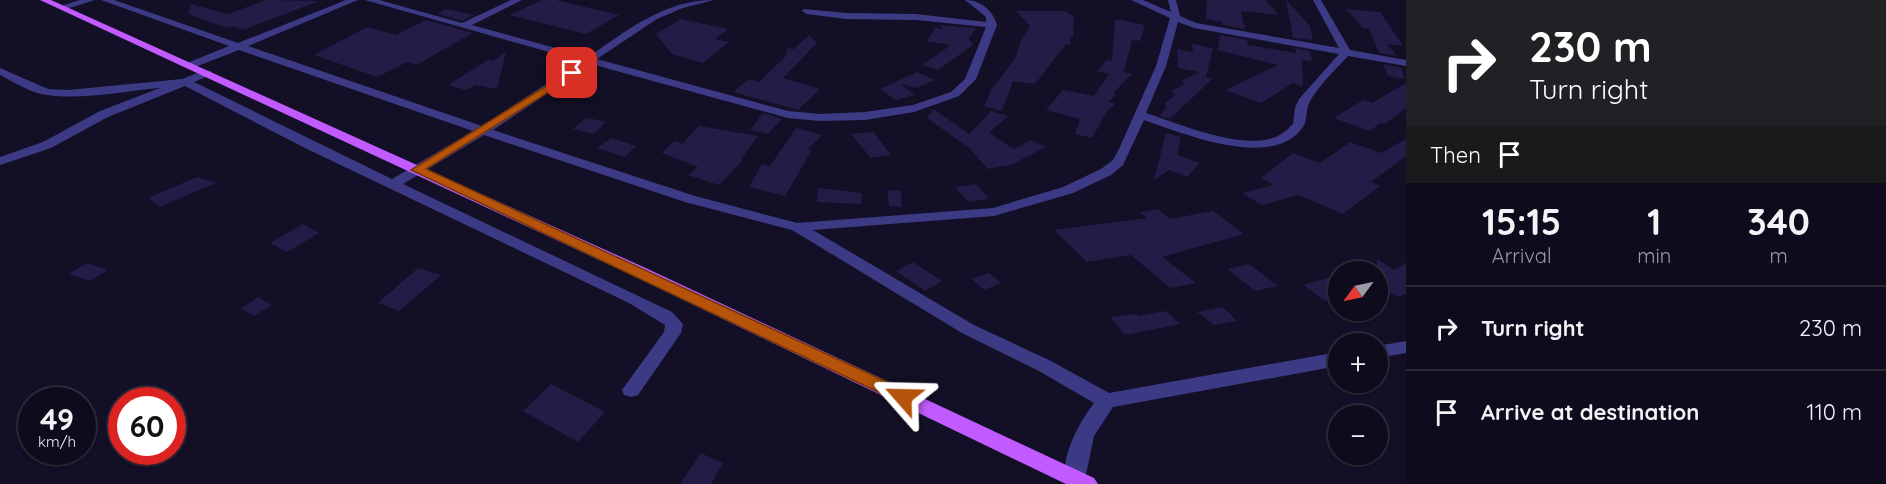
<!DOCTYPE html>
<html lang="en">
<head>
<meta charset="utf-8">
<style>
  :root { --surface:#0e0b1c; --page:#171425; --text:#f1f3f6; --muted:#9b9ba3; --line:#2e2b3b }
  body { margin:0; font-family:Quicksand,sans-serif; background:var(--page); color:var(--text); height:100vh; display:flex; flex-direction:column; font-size:22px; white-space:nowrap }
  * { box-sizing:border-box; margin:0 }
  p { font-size:20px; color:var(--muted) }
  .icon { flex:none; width:33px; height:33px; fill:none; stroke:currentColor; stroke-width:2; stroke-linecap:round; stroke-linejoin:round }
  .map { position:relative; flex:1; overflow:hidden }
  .details { display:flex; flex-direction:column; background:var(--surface); width:480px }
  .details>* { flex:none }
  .top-card { background:#202124; color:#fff; overflow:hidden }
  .needle { width:39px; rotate:237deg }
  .tools { position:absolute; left:1328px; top:261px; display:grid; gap:12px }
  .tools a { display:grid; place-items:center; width:60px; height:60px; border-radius:50%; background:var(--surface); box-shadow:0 2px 4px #0004,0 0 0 2px var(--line); font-size:30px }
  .speed { position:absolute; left:18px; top:387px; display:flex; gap:12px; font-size:30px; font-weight:700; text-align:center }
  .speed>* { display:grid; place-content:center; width:78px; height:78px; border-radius:50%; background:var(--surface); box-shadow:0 2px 4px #0004,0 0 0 2px var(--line); line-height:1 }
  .speed small { font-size:15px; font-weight:400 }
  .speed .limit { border:9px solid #d22; background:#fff; color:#111 }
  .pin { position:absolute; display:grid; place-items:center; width:51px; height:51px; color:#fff; margin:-26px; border-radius:12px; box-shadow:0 3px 9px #0006 }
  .me { position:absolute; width:66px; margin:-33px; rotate:295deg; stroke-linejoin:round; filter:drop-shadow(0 0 4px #0008) }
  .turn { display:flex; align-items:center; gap:21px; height:126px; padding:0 24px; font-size:27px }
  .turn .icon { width:78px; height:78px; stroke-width:2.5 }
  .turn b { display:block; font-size:42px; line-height:51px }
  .then { display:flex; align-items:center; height:57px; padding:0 24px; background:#0003; gap:12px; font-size:22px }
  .eta { display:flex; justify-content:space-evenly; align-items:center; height:102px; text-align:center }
  .eta b { font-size:36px; font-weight:700; line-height:42px }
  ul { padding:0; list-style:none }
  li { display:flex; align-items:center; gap:18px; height:84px; padding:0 24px; border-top:2px solid var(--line) }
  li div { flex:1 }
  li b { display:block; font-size:22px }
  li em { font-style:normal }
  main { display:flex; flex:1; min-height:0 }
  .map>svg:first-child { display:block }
  .building { fill:#241b47 }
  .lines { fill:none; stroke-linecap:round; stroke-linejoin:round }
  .street { fill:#3d3a85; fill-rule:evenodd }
  .primary { fill:#c25bff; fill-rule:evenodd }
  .route { fill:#b45309; stroke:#753606; stroke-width:1.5 }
</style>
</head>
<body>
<main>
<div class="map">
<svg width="1406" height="484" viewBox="0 0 1406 484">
  <rect width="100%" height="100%" fill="#130f26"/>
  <g class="building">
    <polygon points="266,0 319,1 243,30 232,26 227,28 188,14 191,4 228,14"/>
    <polygon points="542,0 556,0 619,15 586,34 510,15"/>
    <polygon points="1207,0 1265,0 1279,15 1241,11 1245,29 1222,25 1222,22 1206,19"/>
    <polygon points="1286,0 1310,26 1313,40 1293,38"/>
    <polygon points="446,9 474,15 462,21 437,14"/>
    <polygon points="1346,9 1380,12 1403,46 1387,44 1397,56 1379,53 1369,29 1363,28"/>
    <polygon points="1016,11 1065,11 1074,16 1073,37 1070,36 1070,45 1066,44 1035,84 1013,81 1002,111 984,106 991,90 1015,59 1021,40 1030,26"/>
    <polygon points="681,19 728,29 715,39 729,42 703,63 672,54 656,34"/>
    <polygon points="1115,19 1145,25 1140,41 1132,40 1124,72 1132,74 1113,93 1116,94 1109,102 1115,104 1107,111 1092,138 1075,134 1080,119 1046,110 1063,90 1094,96 1109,74 1097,71 1107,60 1112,61"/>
    <polygon points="426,20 473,33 416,65 407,62 377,77 314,55 367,27 396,35"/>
    <polygon points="940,25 976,28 969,39 973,45 938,70 922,65 951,45 927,41 935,28 943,29"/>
    <polygon points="809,35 817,43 783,78 820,89 798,110 733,92 749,79 759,82 786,56 787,48 794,49"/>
    <polygon points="1220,35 1247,40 1249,49 1249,45 1296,53 1295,48 1310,51 1312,61 1302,60 1303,87 1293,83 1261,103 1225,90 1278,65 1218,50"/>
    <polygon points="1192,44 1213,48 1206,77 1212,79 1170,119 1160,116 1167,106 1164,104 1176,94 1170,92 1186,83 1181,81 1199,72 1178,68 1177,49 1193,52"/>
    <polygon points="506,52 497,89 476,85 466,90 448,85 488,60 493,61"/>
    <polygon points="1383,64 1402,68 1404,79 1388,76"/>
    <polygon points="917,72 935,80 916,88 900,84 915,95 896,100 880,89"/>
    <polygon points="1406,83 1406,108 1385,124 1381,123 1369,131 1334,118 1363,100 1372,103"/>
    <polygon points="934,109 969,134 991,111 1008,116 989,133 1014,149 1031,140 1046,147 1011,165 988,169 969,148 927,118"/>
    <polygon points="763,113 782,119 768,134 750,130"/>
    <polygon points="586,118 593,119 606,122 594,134 573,129"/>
    <polygon points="699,126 758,136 741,159 743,160 719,185 688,175 698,167 662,153 674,141 682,144"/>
    <polygon points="796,128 822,135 808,150 812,150 785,196 749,187 762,164 770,166"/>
    <polygon points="873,132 891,155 871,158 851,134"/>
    <polygon points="1166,133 1181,137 1177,155 1200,163 1187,177 1169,170 1154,180"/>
    <polygon points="611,138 636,146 625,157 597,148"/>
    <polygon points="1406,139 1406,156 1371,182 1380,186 1343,214 1299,195 1262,205 1242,193 1274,185 1261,178 1293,153 1320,163 1350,142 1381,153"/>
    <polygon points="197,177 216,183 160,207 148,198"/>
    <polygon points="976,184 989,199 968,202 955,187"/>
    <polygon points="818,188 862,193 861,204 817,202"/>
    <polygon points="887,190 901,191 902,207 889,206"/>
    <polygon points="1158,209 1170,219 1213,211 1244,234 1162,257 1196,283 1170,288 1131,255 1087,262 1054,230 1147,218 1140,212"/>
    <polygon points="303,224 319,233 287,252 270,243"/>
    <polygon points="1377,259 1394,270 1406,263 1406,294 1397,297 1377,285"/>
    <polygon points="913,262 942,281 925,291 896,271"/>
    <polygon points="87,263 108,270 90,281 69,274"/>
    <polygon points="1249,264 1278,286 1255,291 1227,269"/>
    <polygon points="418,268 441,275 399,311 378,303"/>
    <polygon points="989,273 1001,283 984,290 972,279"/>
    <polygon points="1338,275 1338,297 1325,301 1303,285"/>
    <polygon points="258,297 272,305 254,316 241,309"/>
    <polygon points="1223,307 1237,321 1214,325 1197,312"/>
    <polygon points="1166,311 1180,324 1125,335 1110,317 1137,314 1139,316"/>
    <polygon points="551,384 605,412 578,442 523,411"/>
    <polygon points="701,453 723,463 711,484 680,484"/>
  </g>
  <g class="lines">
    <g class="street">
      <polygon points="80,0 95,0 63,10 58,7"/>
      <path d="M101 0H114L238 43 346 0H358L248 46 482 126 581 61 365 0H379L462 23 511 0H522L472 25 588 57C628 30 664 0 714 0L683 8 657 19 597 59 788 111 820 114 865 112 913 105 951 92 965 79 986 27 916 20 846 19 807 14 802 11 804 9 846 13 916 14 986 22V17L965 0C980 0 993 10 997 25L976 79 959 96 914 112 865 120 820 121 788 118 591 64 493 130 695 196 797 223 993 208 1063 187 1101 169 1113 160 1119 149 1156 66 1170 18 1131 0H1143L1171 12 1168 0H1176L1180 16 1196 23 1339 48 1313 0H1321L1350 50 1406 60V66L1348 56C1335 70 1320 84 1310 101 1305 110 1308 119 1303 127 1273 171 1182 133 1144 120L1123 165 1111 175 1073 193 994 216 813 230 974 325 1051 361 1109 393 1338 352V366L1113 407 1094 436 1084 484H1068C1057 461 1080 421 1094 403L1039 371 962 333 792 230 685 202 484 135 403 184 672 312 683 324 681 333 638 395 631 397 624 395 622 390 664 332 665 325 629 303 305 148 185 86 108 117 51 148 0 165V157L43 142 100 111 160 88C124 91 84 100 47 95 31 93 15 83 0 75V68L48 89 68 90 182 79 203 71H211V75L194 82 392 179 473 131 239 50 195 67H187V63L229 46ZM1178 22 1194 28 1339 54 1299 99 1295 108 1293 124C1289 128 1283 133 1278 136 1244 152 1180 124 1146 113L1166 66Z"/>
      <polygon points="1406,341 1406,353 1377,358 1377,346"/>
    </g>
    <polygon class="primary" points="40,0 51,0 650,270 1094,478 1098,484 1066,484 638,278"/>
  </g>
  <polygon class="route" points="572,70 577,73 576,75 426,169 909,392 911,397 909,401 897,401 411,170"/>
</svg>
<div class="tools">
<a><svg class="needle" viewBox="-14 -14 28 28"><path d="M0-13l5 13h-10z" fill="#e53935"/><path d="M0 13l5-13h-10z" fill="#9b9ba3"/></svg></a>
<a>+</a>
<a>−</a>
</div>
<div class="speed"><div>49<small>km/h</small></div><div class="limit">60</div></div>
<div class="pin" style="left:572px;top:73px;background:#d93025"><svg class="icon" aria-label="arrive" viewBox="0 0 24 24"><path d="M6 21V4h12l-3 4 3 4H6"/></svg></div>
<svg class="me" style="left:903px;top:397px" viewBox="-20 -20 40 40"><path d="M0-17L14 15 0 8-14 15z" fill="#b45309" stroke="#fff" stroke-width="4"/></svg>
</div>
<section class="details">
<div class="top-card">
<div class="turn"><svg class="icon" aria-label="right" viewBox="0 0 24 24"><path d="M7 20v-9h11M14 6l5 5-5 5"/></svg><div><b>230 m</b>Turn right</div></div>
<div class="then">Then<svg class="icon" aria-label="arrive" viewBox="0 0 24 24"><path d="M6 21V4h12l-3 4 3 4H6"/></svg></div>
</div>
<div class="eta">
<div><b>15:15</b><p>Arrival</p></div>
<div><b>1</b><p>min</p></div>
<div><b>340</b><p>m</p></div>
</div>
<ul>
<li><svg class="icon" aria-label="right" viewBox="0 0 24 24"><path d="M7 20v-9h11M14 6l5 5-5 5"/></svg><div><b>Turn right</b></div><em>230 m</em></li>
<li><svg class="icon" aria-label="arrive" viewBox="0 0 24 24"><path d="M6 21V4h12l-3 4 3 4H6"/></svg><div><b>Arrive at destination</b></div><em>110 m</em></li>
</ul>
</section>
</main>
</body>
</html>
